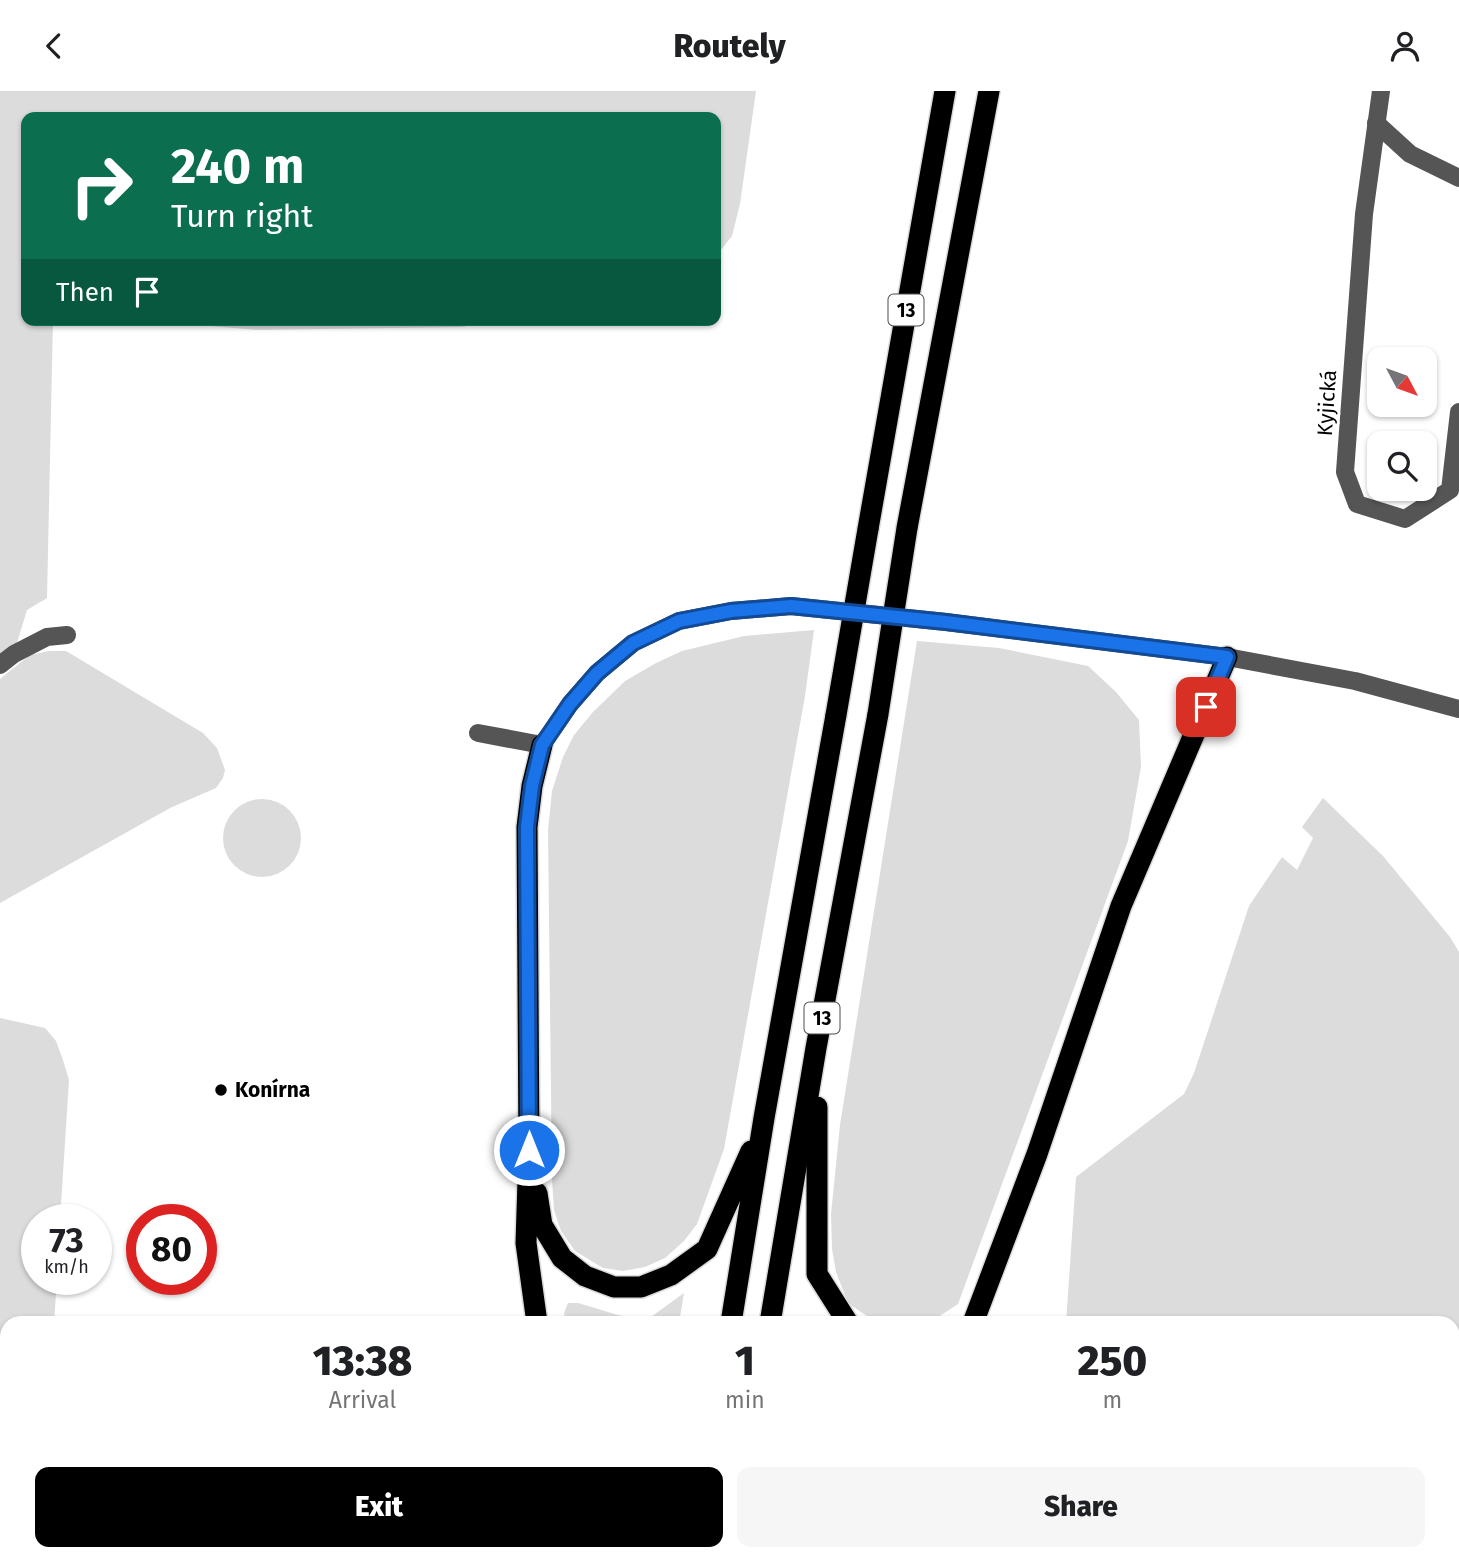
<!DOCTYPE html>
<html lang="en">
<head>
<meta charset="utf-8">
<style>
  :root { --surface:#fff; --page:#f6f6f6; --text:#202124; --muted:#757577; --accent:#000 }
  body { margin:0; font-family:"Fira Sans",sans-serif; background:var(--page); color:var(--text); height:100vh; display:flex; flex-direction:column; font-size:26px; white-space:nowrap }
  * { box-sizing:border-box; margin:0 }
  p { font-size:23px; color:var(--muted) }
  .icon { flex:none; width:38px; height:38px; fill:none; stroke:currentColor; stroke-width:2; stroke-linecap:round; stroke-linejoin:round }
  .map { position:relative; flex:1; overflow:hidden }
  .drawer { position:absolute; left:0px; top:1225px; width:1460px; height:245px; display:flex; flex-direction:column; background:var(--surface); border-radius:21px 21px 0 0; box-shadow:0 2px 5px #0004 }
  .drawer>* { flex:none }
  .top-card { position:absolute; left:21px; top:21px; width:700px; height:214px; border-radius:14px; box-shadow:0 2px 5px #0004; background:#0b6e4f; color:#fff; overflow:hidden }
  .needle { width:46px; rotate:131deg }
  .tools { position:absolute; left:1367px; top:256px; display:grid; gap:14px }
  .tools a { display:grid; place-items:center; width:70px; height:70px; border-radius:14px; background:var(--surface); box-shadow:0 2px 5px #0004; font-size:35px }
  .speed { position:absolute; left:21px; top:1113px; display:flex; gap:14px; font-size:35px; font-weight:700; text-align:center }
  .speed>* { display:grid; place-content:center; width:91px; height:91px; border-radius:50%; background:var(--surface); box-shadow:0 2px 5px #0004; line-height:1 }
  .speed small { font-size:18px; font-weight:400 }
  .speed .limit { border:10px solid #d22; background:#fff; color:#111 }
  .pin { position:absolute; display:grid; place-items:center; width:60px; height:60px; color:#fff; margin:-30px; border-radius:14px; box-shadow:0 4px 10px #0006 }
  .me { position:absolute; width:77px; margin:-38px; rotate:0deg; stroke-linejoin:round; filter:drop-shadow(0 0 5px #0008) }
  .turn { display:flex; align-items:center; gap:24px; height:147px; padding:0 35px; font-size:32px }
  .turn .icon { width:91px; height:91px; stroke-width:2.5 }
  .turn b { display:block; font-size:49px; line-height:60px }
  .then { display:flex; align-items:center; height:66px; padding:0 35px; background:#0003; gap:14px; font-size:26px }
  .eta { display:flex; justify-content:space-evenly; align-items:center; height:119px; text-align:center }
  .eta b { font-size:42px; font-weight:800; line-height:49px }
  .action { display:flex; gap:14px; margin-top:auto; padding:14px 35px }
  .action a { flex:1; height:80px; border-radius:14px; background:var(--accent); color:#fff; font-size:28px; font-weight:800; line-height:80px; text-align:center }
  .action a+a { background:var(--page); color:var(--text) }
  header { display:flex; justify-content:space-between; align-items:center; height:91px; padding:0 35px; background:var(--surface); font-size:32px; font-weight:800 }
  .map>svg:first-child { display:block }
  .green { fill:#dcdcdc }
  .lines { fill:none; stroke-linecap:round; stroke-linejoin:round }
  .highway-casing { stroke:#dbdbdb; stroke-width:24 }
  .minor { stroke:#555; stroke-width:18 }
  .highway { stroke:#000; stroke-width:21 }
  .highway-bridge-casing { stroke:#dbdbdb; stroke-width:24; stroke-linecap:butt }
  .highway-bridge { stroke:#000; stroke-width:21 }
  .route-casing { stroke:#114b97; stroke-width:18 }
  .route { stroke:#1a73e8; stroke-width:12 }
  .poi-dot { fill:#000; stroke:#fff; stroke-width:2.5 }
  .labels { text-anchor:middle; stroke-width:5; stroke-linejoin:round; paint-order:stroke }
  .shield { fill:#fff; stroke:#4c4c4c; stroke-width:2 }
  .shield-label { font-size:19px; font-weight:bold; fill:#000 }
  .street-label { font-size:21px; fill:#000; stroke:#fff }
  .poi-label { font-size:21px; font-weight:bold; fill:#000; stroke:#fff; text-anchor:start }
</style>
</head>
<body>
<header><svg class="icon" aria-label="back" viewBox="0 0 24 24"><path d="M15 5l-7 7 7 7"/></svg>Routely<svg class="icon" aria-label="person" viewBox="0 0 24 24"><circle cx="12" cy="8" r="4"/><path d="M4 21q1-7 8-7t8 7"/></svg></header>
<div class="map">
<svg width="1459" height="1470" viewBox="0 0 1459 1470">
  <rect width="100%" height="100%" fill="#fff"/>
  <g class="green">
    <polygon points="0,0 756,0 740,113 732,145 716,165 716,26 26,26 26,229 53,229 47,507 27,519 17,552 0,563"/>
    <polygon points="144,229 500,229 462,236 257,239"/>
    <polygon points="814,539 805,605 724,1058 697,1133 684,1150 665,1167 645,1176 623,1180 603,1177 575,1160 561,1140 554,1119 552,1088 548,739 552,700 563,666 574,644 593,621 625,590 656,572 682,560 744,545"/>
    <polygon points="917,550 999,557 1088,575 1116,601 1139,629 1141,676 1128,750 958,1213 929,1232 885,1232 871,1228 848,1212 836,1181 832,1158 831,1123 840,1034"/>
    <polygon points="49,560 66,560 203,642 217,657 225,679 223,687 216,697 170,717 0,812 0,588 30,564"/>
    <polygon points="1323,707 1383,765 1450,846 1459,861 1459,1470 899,1470 885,1463 1452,1463 1452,1232 1066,1232 1076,1086 1184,1003 1194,982 1249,815 1282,766 1297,779 1313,747 1302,736"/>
    <circle cx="262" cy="747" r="39"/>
    <polygon points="0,927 45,937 56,950 63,969 69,989 60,1129 37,1129 37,1188 57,1188 54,1232 7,1232 7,1247 0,1248"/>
    <polygon points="684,1202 679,1232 566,1232 564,1222 568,1212 578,1212 618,1224 644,1231"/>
    <polygon points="764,1463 808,1463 804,1470 763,1470"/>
  </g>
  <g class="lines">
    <defs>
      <g id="highway">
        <polyline points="907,437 989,0"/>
        <polyline points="868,438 945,0"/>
        <polyline points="817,1016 817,1183 848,1232"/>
        <polyline points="537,1102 542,1134 562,1167 585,1185 614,1196 641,1196 671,1184 707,1158 751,1060"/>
        <polyline points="537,1232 526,1152 529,1058 527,736 532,695 542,654"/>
        <polyline points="731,1232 764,1027 836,624"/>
        <polyline points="770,1232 816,957 878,623"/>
        <polyline points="973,1232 1037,1063 1121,815 1227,566"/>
        <polyline points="592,1463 594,1470"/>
        <polyline points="692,1470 693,1463"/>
        <polyline points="730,1470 731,1463"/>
        <polyline points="830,1470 835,1463"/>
      </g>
    </defs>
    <use href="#highway" class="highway-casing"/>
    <g class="minor">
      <polyline points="1381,0 1364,123 1345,381 1357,413 1405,428 1450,399 1459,321"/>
      <polyline points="1376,32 1410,63 1459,87"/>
      <polyline points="0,574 14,563 47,546 67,544"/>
      <polyline points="478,642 542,654 570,613 597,582 633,552 679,530 731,520 791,515 946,531 1227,566 1355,590 1459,618"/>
    </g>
    <use href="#highway" class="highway"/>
    <defs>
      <g id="highway-bridge">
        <polyline points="878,623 907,437"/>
        <polyline points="836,624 868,438"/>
      </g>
    </defs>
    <use href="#highway-bridge" class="highway-bridge-casing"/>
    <use href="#highway-bridge" class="highway-bridge"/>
  </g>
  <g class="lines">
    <defs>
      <polyline id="route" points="529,1059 527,736 532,695 542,654 570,613 597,582 633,552 679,530 731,520 791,515 946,531 1227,566 1206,616"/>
    </defs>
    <use href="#route" class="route-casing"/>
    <use href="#route" class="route"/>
  </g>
  <circle class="poi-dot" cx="221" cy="999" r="7"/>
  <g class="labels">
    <g class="shield">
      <rect x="888.5" y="203.5" width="35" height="31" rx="5"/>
      <rect x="804.5" y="911.5" width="35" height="31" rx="5"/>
    </g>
    <g class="shield-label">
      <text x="906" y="226">13</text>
      <text x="822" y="934">13</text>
    </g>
    <g class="street-label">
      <text transform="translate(1327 312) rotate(-86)" y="7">Kyjická</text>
    </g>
    <g class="poi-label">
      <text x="235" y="1006">Konírna</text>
    </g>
  </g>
</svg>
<div class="tools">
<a><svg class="needle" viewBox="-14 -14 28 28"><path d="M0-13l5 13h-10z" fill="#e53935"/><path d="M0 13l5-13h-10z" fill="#757577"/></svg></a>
<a><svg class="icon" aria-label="search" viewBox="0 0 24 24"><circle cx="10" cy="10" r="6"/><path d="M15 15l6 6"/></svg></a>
</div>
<div class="speed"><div>73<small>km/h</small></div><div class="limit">80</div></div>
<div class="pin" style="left:1206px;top:616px;background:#d93025"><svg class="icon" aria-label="arrive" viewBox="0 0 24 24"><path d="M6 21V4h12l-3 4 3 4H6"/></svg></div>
<svg class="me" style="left:529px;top:1059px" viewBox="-20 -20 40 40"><circle r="17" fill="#1a73e8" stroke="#fff" stroke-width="3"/><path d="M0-11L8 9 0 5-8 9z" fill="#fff"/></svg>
<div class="top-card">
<div class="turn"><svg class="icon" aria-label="right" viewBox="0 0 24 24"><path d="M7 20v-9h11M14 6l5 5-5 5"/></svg><div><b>240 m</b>Turn right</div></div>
<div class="then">Then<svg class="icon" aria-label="arrive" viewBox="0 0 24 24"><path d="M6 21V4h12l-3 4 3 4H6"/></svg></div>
</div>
<section class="drawer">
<div class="eta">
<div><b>13:38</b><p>Arrival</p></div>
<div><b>1</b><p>min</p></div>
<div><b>250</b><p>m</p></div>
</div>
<div class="action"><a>Exit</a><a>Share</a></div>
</section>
</div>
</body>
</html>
